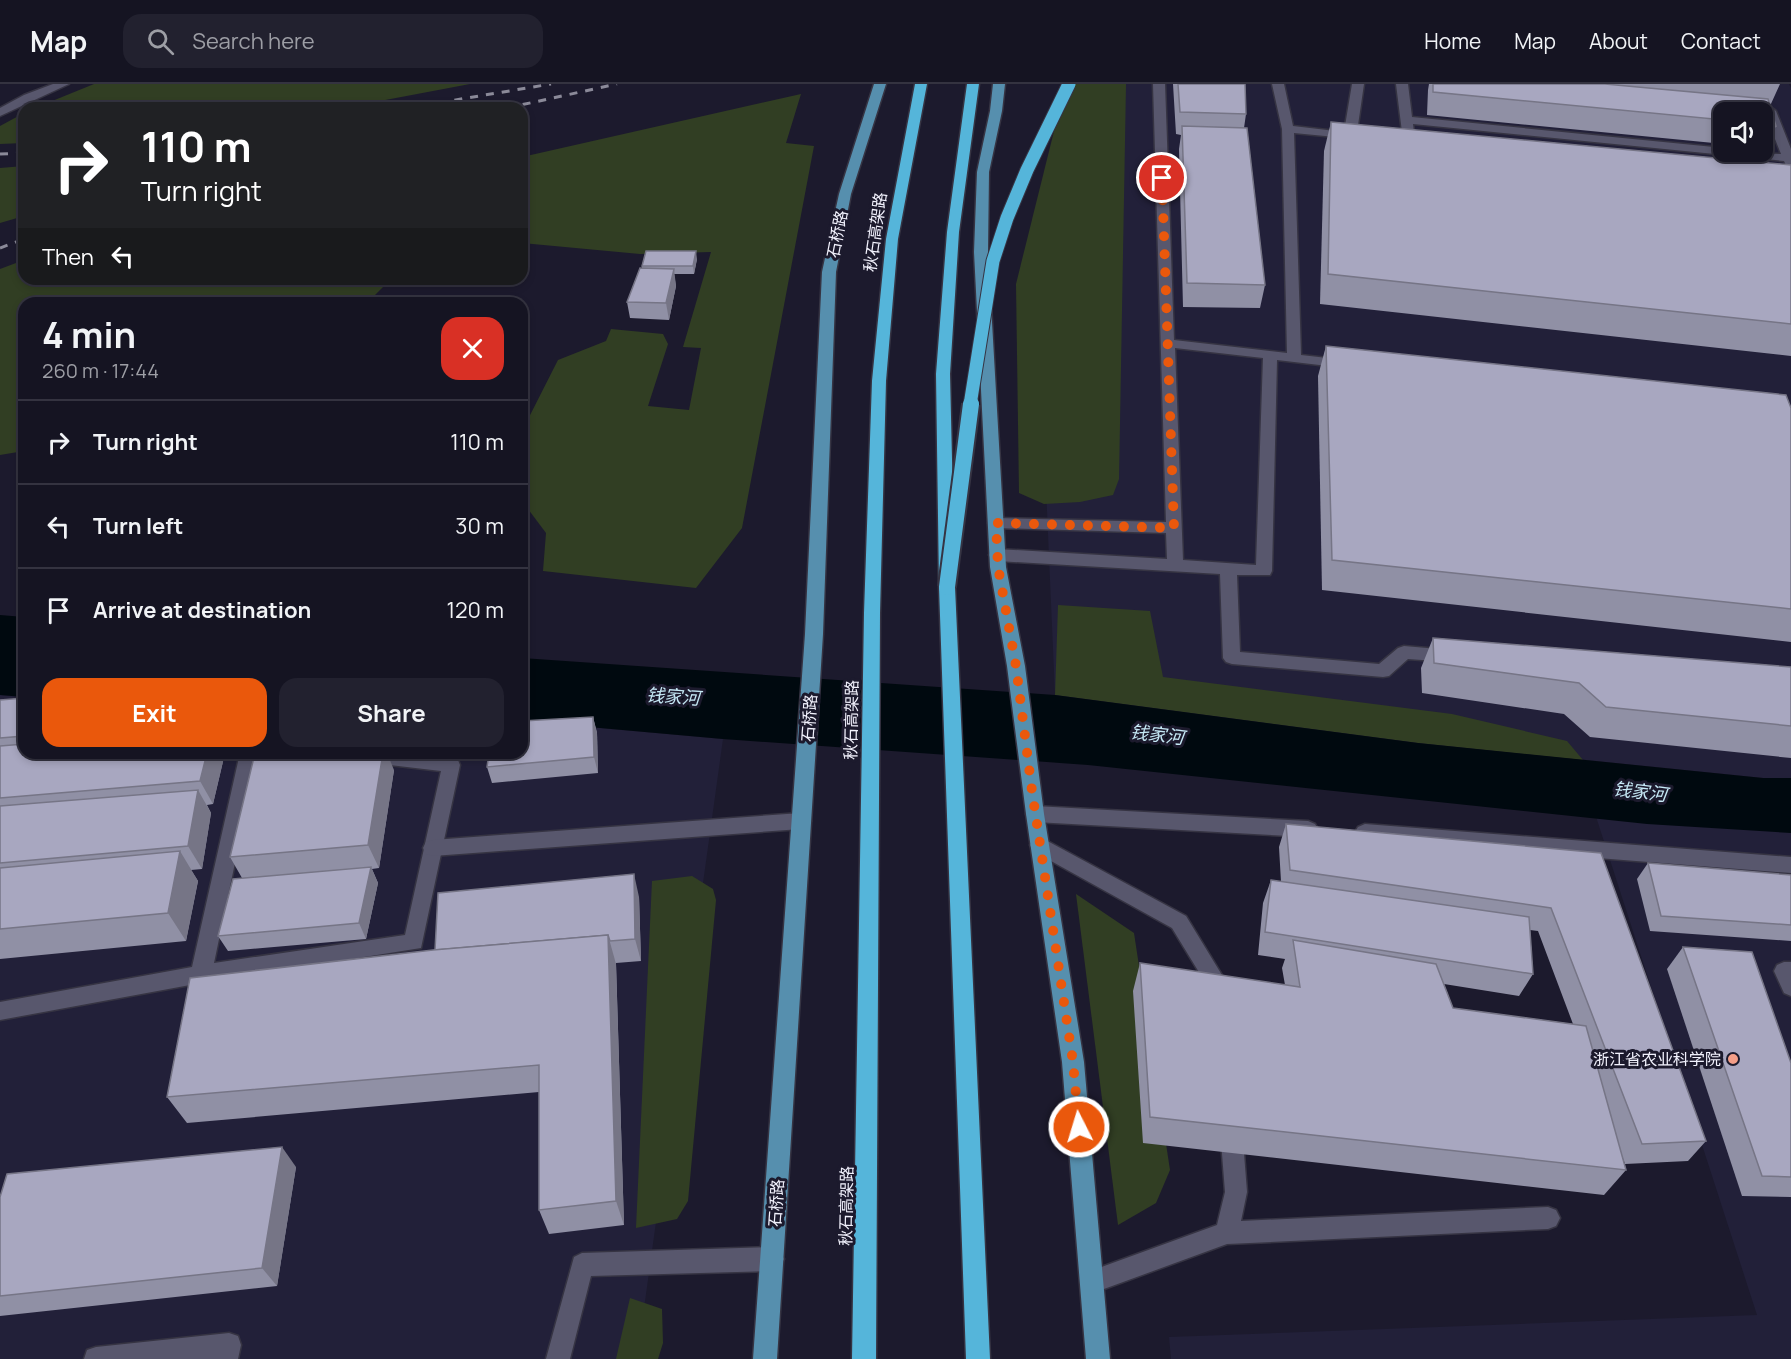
<!DOCTYPE html>
<html lang="en">
<head>
<meta charset="utf-8">
<style>
  :root { --surface:#151422; --page:#22212f; --text:#f1f3f6; --muted:#9d9ea5; --line:#343340; --accent:#ea580c }
  body { margin:0; font-family:Manrope,"Noto Sans SC",sans-serif; background:var(--page); color:var(--text); height:100vh; display:flex; flex-direction:column; font-size:22px; white-space:nowrap }
  * { box-sizing:border-box; margin:0 }
  p { font-size:20px; color:var(--muted) }
  .icon { flex:none; width:33px; height:33px; fill:none; stroke:currentColor; stroke-width:2; stroke-linecap:round; stroke-linejoin:round }
  .map { position:relative; flex:1; overflow:hidden }
  .panel { position:absolute; left:18px; top:213px; width:510px; height:462px; display:flex; flex-direction:column; background:var(--surface); border-radius:18px; box-shadow:0 3px 9px #0003,0 0 0 2px var(--line) }
  .panel>* { flex:none }
  .hud { position:absolute; left:18px; top:18px; width:510px; height:183px; border-radius:18px; box-shadow:0 3px 9px #0003,0 0 0 2px var(--line); background:#202124; color:#fff; overflow:hidden }
  .buttons { position:absolute; left:1713px; top:18px; display:grid; gap:12px }
  .buttons a { display:grid; place-items:center; width:60px; height:60px; border-radius:12px; background:var(--surface); box-shadow:0 3px 9px #0003,0 0 0 2px var(--line); font-size:30px }
  .pin { position:absolute; display:grid; place-items:center; width:51px; height:51px; color:#fff; margin:-26px; border:3px solid #fff; border-radius:50%; box-shadow:0 2px 6px #0007 }
  .me { position:absolute; width:66px; margin:-33px; rotate:355deg; stroke-linejoin:round; filter:drop-shadow(0 0 4px #0008) }
  .turn { display:flex; align-items:center; gap:21px; height:126px; padding:0 24px; font-size:27px }
  .turn .icon { width:78px; height:78px; stroke-width:2.5 }
  .turn b { display:block; font-size:42px; line-height:51px }
  .then { display:flex; align-items:center; height:57px; padding:0 24px; background:#0003; gap:12px; font-size:22px }
  .round { display:grid; place-items:center; flex:none; width:63px; height:63px; border-radius:18px; background:var(--page) }
  .head { display:flex; align-items:center; justify-content:space-between; height:102px; padding:0 24px }
  h1 { font-size:36px; font-weight:700; line-height:45px }
  .action { display:flex; gap:12px; margin-top:auto; padding:12px 24px }
  .action a { flex:1; height:69px; border-radius:18px; background:var(--accent); color:#fff; font-size:24px; font-weight:700; line-height:69px; text-align:center }
  .action a+a { background:var(--page); color:var(--text) }
  ul { padding:0; list-style:none }
  li { display:flex; align-items:center; gap:18px; height:84px; padding:0 24px; border-top:2px solid var(--line) }
  li div { flex:1 }
  li b { display:block; font-size:22px }
  li em { font-style:normal }
  header { display:flex; align-items:center; gap:36px; box-sizing:border-box; height:84px; padding:0 30px; background:var(--surface); border-bottom:2px solid var(--line) }
  header strong { font-size:28px }
  nav { display:flex; gap:33px; margin-inline-start:auto; font-size:21px }
  .search { width:420px; height:54px; background:var(--page); display:flex; align-items:center; gap:15px; box-sizing:border-box; padding:0 21px; border-radius:18px; color:var(--muted); font-size:22px }
  .map>svg:first-child { display:block }
  .built { fill:#222039; fill-rule:evenodd }
  .green { fill:#313e23 }
  .water { fill:#00090f }
  .lines { fill:none; stroke-linecap:round; stroke-linejoin:round }
  .lane-casing { stroke:#363443; stroke-width:3 }
  .street-casing { stroke:#363443; stroke-width:3 }
  .primary-casing { stroke:#363443; stroke-width:3 }
  .highway-casing { stroke:#363443; stroke-width:3 }
  .lane { fill:#58576d; fill-rule:evenodd }
  .street { fill:#58576d; fill-rule:evenodd }
  .primary { fill:#568fae; fill-rule:evenodd }
  .highway { fill:#55b5da; fill-rule:evenodd }
  .rail { stroke:#8b8a99; stroke-width:3; stroke-dasharray:8 8; stroke-linecap:butt }
  .highway-bridge-far1-casing { stroke:#363443; stroke-width:15; stroke-linecap:butt }
  .highway-bridge-casing { stroke:#363443; stroke-width:20; stroke-linecap:butt }
  .highway-bridge-far1 { stroke:#55b5da; stroke-width:13 }
  .highway-bridge { stroke:#55b5da; stroke-width:16 }
  .wall { fill:#9090a5; fill-rule:evenodd }
  .shaded-wall { fill:#767586 }
  .building { fill:#a8a7c0; stroke:#767586; stroke-width:1.5 }
  .route { stroke:#ea580c; stroke-width:10; stroke-dasharray:0 18 }
  .poi-dot { fill:#f49e88; stroke:#1c1a2d; stroke-width:2 }
  .labels { text-anchor:middle; stroke-width:6; stroke-linejoin:round; paint-order:stroke }
  .street-label { font-size:16px; fill:#f2f2fd; stroke:#1c1a2d }
  .poi-label { font-size:16px; fill:#f2f2fd; stroke:#1c1a2d; text-anchor:end }
  .water-label { font-size:18px; font-style:italic; fill:#c6e9f6; stroke:#1c1a2d }
</style>
</head>
<body>
<header>
<strong>Map</strong>
<div class="search"><svg class="icon" aria-label="search" viewBox="0 0 24 24"><circle cx="10" cy="10" r="6"/><path d="M15 15l6 6"/></svg>Search here</div>
<nav><a>Home</a><a>Map</a><a>About</a><a>Contact</a></nav>
</header>
<div class="map">
<svg width="1791" height="1275" viewBox="0 0 1791 1275">
  <rect width="100%" height="100%" fill="#1c1a2d"/>
  <g class="built">
    <path d="M1096 0H1789L1791 4V694H1763L1418 659 1055 611 1037 197ZM1724 28H1762V68H1724Z"/>
    <polygon points="0,611 24,613 24,669 522,669 522,637 723,655 637,1275 0,1275"/>
    <polygon points="1589,711 1791,722 1791,1275 1171,1275 1169,1253 1757,1231"/>
  </g>
  <g class="green">
    <polygon points="94,0 470,0 343,24 35,24"/>
    <polygon points="1069,0 1126,0 1119,395 1113,411 1080,418 1044,420 1019,409 1016,200 1061,19"/>
    <polygon points="801,10 786,59 814,62 742,444 696,504 543,487 546,449 522,417 522,347 558,276 606,257 611,245 663,250 668,260 648,322 689,326 701,264 683,263 711,168 640,170 522,159 522,73"/>
    <polygon points="24,29 24,59 0,60 0,42"/>
    <polygon points="24,82 24,132 0,139 0,84"/>
    <polygon points="24,176 24,195 391,195 367,219 24,219 24,367 0,371 0,185"/>
    <polygon points="1058,521 1150,527 1163,593 1452,630 1567,657 1583,676 1418,659 1055,611"/>
    <polygon points="692,792 713,805 716,816 688,1117 677,1135 636,1144 652,797"/>
    <polygon points="1076,810 1134,849 1170,1086 1156,1119 1118,1141"/>
    <polygon points="630,1214 662,1225 663,1259 658,1275 616,1275"/>
  </g>
  <g class="water">
    <polygon points="0,531 24,533 24,613 0,611"/>
    <polygon points="522,574 1055,611 1418,659 1763,694 1791,694 1791,749 1647,740 1088,681 723,655 522,637"/>
  </g>
  <g class="lines">
    <defs>
      <g id="lane">
        <polygon points="53,0 69,0 0,32 0,24 24,11"/>
        <path d="M1153 0H1165L1174 256 1287 269 1282 45 1272 0H1284L1293 42 1344 48 1352 0H1364L1356 55 1294 49 1301 271 1345 276 1352 280 1345 284 1277 276 1272 487 1270 491H1237L1240 568 1379 580 1398 564 1404 562 1450 566 1456 568 1459 572 1456 576 1450 578 1408 575 1389 592 1383 593 1232 580 1226 578 1223 574 1220 490 997 477 991 475 989 471 991 467 997 465 1167 475 1166 449 996 444 990 443 988 439 990 435 996 434 1166 438ZM1175 264 1263 274 1256 481 1183 476Z"/>
        <path d="M1396 0H1408L1412 33 1724 64V68L1781 70 1765 30 1753 26C1758 21 1771 22 1776 27L1791 65V84L1787 83 1784 77 1413 40 1414 48 1408 52 1402 48Z"/>
        <polygon points="240,669 258,669 214,879 405,851 441,687 347,676 341,674 338,669 409,669 451,674 458,676 460,681 421,864 201,899 0,936 0,918 192,883"/>
        <polygon points="1040,753 1186,832 1228,901 1229,912 1226,918 1219,921 1212,918 1208,903 1172,844 1033,767 1030,761 1033,755"/>
        <polygon points="1784,878 1791,878 1791,912 1784,909 1774,887 1777,881"/>
        <polygon points="1231,1034 1239,1037 1242,1044 1247,1108 1241,1137 1548,1123 1556,1126 1560,1134 1556,1142 1548,1145 1227,1160 1093,1209 1085,1205 1081,1197 1085,1189 1217,1141 1225,1108 1220,1044 1223,1037"/>
        <polygon points="772,1163 780,1167 784,1175 780,1183 772,1187 591,1192 570,1275 546,1275 574,1173 582,1169"/>
        <polygon points="229,1249 238,1252 241,1261 238,1275 84,1275 87,1266 96,1263"/>
      </g>
      <g id="street">
        <polygon points="1035,722 1308,737 1315,740 1318,745 1315,750 1308,753 1035,738 1028,735 1026,730 1028,725"/>
        <polygon points="801,729 808,732 811,737 808,742 801,745 433,772 426,770 423,764 426,758 433,756"/>
        <polygon points="1365,740 1791,773 1791,789 1365,756 1358,753 1355,748 1358,743"/>
      </g>
      <g id="primary">
        <polygon points="874,0 886,0 851,110 836,188 823,550 777,1275 753,1275 805,550 822,188 839,110"/>
        <polygon points="993,0 1005,0 1002,27 989,88 988,168 1006,483 1025,582 1044,730 1084,978 1110,1275 1086,1275 1062,978 1026,730 1007,582 990,483 974,168 977,88 990,27"/>
      </g>
      <g id="highway">
        <polygon points="915,0 927,0 898,155 886,297 880,529 876,1275 852,1275 864,529 872,297 886,155"/>
        <polygon points="967,0 979,0 959,148 950,290 955,503 990,1275 966,1275 939,503 936,290 947,148"/>
      </g>
    </defs>
    <use href="#lane" class="lane-casing"/>
    <use href="#street" class="street-casing"/>
    <use href="#primary" class="primary-casing"/>
    <use href="#highway" class="highway-casing"/>
    <use href="#lane" class="lane"/>
    <use href="#street" class="street"/>
    <use href="#primary" class="primary"/>
    <use href="#highway" class="highway"/>
    <g class="rail">
      <polyline points="407,24 551,0"/>
      <polyline points="507,24 617,0"/>
      <polyline points="0,70 24,69"/>
      <polyline points="0,164 24,155"/>
    </g>
    <defs>
      <polyline id="highway-bridge-far1" points="970,321 993,177 1007,134 1027,86 1069,0"/>
      <polyline id="highway-bridge" points="947,503 971,320"/>
    </defs>
    <use href="#highway-bridge-far1" class="highway-bridge-far1-casing"/>
    <use href="#highway-bridge" class="highway-bridge-casing"/>
    <use href="#highway-bridge-far1" class="highway-bridge-far1"/>
    <use href="#highway-bridge" class="highway-bridge"/>
  </g>
  <g class="wall">
    <polygon points="1173,0 1245,0 1246,30 1244,44 1265,201 1260,224 1183,223 1179,65 1181,51 1176,50"/>
    <polygon points="1429,0 1780,0 1770,22 1776,42 1765,64 1762,64 1762,28 1724,28 1724,60 1427,31 1428,6"/>
    <polygon points="1331,38 1791,81 1791,272 1320,220 1324,67"/>
    <polygon points="697,175 694,190 674,190 676,202 669,236 630,234 627,218 642,184 642,182"/>
    <polygon points="1326,262 1791,324 1791,558 1322,506 1318,292"/>
    <polygon points="1433,554 1791,583 1791,674 1590,653 1564,630 1422,609 1421,584"/>
    <polygon points="24,614 24,669 225,669 213,720 207,721 211,729 202,785 191,786 198,797 186,857 0,875 0,616"/>
    <polygon points="593,633 597,649 598,689 492,699 487,683"/>
    <polygon points="452,669 480,669 479,672"/>
    <polygon points="394,686 379,784 372,785 378,799 366,855 228,867 218,852 242,794 230,773"/>
    <path d="M1286 740 1601 769 1706 1057 1688 1077 1625 1080 1620 1066 1626 1086 1604 1111 1143 1059 1133 907 1140 879 1285 901 1282 884 1285 875 1258 871 1263 819 1271 796 1281 798 1279 763ZM1530 846 1538 847 1573 940 1453 924 1444 900 1519 912 1533 890Z"/>
    <polygon points="1648,779 1791,791 1791,857 1650,847 1637,795"/>
    <polygon points="639,813 641,877 616,879 624,1141 549,1150 539,1126 539,1008 187,1039 167,1013 435,866"/>
    <polygon points="1683,863 1791,979 1791,1113 1742,1112 1667,885"/>
    <polygon points="296,1083 277,1202 0,1232 0,1113"/>
  </g>
  <g class="shaded-wall">
    <polygon points="696,167 697,175 694,190 693,182"/>
    <polygon points="674,185 676,202 669,236 666,219"/>
    <polygon points="593,633 597,649 598,689 594,673"/>
    <polygon points="207,669 225,669 213,720 200,697"/>
    <polygon points="383,669 387,669 394,686 379,784 368,761"/>
    <polygon points="198,706 211,729 202,785 188,762"/>
    <polygon points="180,767 198,797 186,857 168,829"/>
    <polygon points="371,783 378,799 366,855 359,839"/>
    <polygon points="634,790 639,813 641,877 635,855"/>
    <polygon points="608,851 616,880 624,1141 616,1117"/>
    <polygon points="282,1063 296,1083 277,1202 262,1184"/>
  </g>
  <g class="building">
    <polygon points="1178,0 1245,0 1246,30 1180,28"/>
    <polygon points="1433,0 1605,0 1768,15 1776,42 1762,40 1762,28 1724,28 1724,36 1433,8"/>
    <polygon points="1331,38 1791,81 1791,240 1328,190"/>
    <polygon points="1182,42 1247,44 1265,201 1187,199"/>
    <polygon points="646,167 696,167 693,182 642,182"/>
    <polygon points="640,184 674,185 666,219 627,218"/>
    <polygon points="1326,262 1786,311 1791,324 1791,525 1332,476"/>
    <polygon points="1433,554 1791,583 1791,642 1606,623 1579,599 1434,579"/>
    <polygon points="24,614 24,652 0,654 0,616"/>
    <polygon points="593,633 594,673 487,683 489,669 522,669 522,637"/>
    <polygon points="24,660 24,669 207,669 200,697 0,714 0,662"/>
    <polygon points="255,669 383,669 368,761 230,773"/>
    <polygon points="198,706 188,762 0,779 0,722"/>
    <polygon points="1286,740 1601,769 1706,1057 1642,1060 1551,824 1290,786"/>
    <polygon points="180,767 168,829 0,845 0,784"/>
    <polygon points="1648,779 1791,791 1791,841 1661,832"/>
    <polygon points="371,783 359,839 218,852 233,795"/>
    <polygon points="634,790 635,855 610,857 608,851 435,866 438,809"/>
    <polygon points="1271,796 1529,833 1533,890 1265,848"/>
    <polygon points="608,851 616,1117 539,1126 539,981 167,1013 190,894 433,866"/>
    <polygon points="1293,856 1436,880 1453,924 1586,942 1626,1086 1150,1033 1140,879 1300,903"/>
    <polygon points="1683,863 1752,868 1791,979 1791,1093 1762,1092"/>
    <polygon points="282,1063 262,1184 0,1212 0,1113 7,1090"/>
  </g>
  <g class="lines">
    <polyline class="route" points="1079,1043 1073,978 1032,707 1016,582 998,483 996,439 1174,444 1162,94"/>
  </g>
  <circle class="poi-dot" cx="1733" cy="975" r="6"/>
  <g class="labels">
    <g class="street-label">
      <text transform="translate(875 148) rotate(-82)" y="6">秋石高架路</text>
      <text transform="translate(837 150) rotate(-79)" y="6">石桥路</text>
      <text transform="translate(809 634) rotate(-86)" y="6">石桥路</text>
      <text transform="translate(851 636) rotate(-89)" y="6">秋石高架路</text>
      <text transform="translate(776 1119) rotate(-86)" y="6">石桥路</text>
      <text transform="translate(846 1122) rotate(-89)" y="6">秋石高架路</text>
    </g>
    <g class="poi-label">
      <text x="1721" y="981">浙江省农业科学院</text>
    </g>
    <g class="water-label">
      <text transform="translate(673 613) rotate(4)" y="6">钱家河</text>
      <text transform="translate(1157 651) rotate(7)" y="6">钱家河</text>
      <text transform="translate(1640 708) rotate(7)" y="6">钱家河</text>
    </g>
  </g>
</svg>
<div class="buttons">
<a><svg class="icon" aria-label="sound" viewBox="0 0 24 24"><path d="M4 9h4l5-4v14l-5-4H4zM17 9q2 3 0 6"/></svg></a>
</div>
<div class="pin" style="left:1162px;top:94px;background:#d93025"><svg class="icon" aria-label="arrive" viewBox="0 0 24 24"><path d="M6 21V4h12l-3 4 3 4H6"/></svg></div>
<svg class="me" style="left:1079px;top:1043px" viewBox="-20 -20 40 40"><circle r="17" fill="#ea580c" stroke="#fff" stroke-width="3"/><path d="M0-11L8 9 0 5-8 9z" fill="#fff"/></svg>
<div class="hud">
<div class="turn"><svg class="icon" aria-label="right" viewBox="0 0 24 24"><path d="M7 20v-9h11M14 6l5 5-5 5"/></svg><div><b>110 m</b>Turn right</div></div>
<div class="then">Then<svg class="icon" aria-label="left" viewBox="0 0 24 24"><path d="M17 20v-9H6M10 6l-5 5 5 5"/></svg></div>
</div>
<section class="panel">
<div class="head"><div><h1>4 min</h1><p>260 m · 17:44</p></div><a class="round" style="background:#d93025;color:#fff"><svg class="icon" aria-label="close" viewBox="0 0 24 24"><path d="M6 6l12 12M18 6L6 18"/></svg></a></div>
<ul>
<li><svg class="icon" aria-label="right" viewBox="0 0 24 24"><path d="M7 20v-9h11M14 6l5 5-5 5"/></svg><div><b>Turn right</b></div><em>110 m</em></li>
<li><svg class="icon" aria-label="left" viewBox="0 0 24 24"><path d="M17 20v-9H6M10 6l-5 5 5 5"/></svg><div><b>Turn left</b></div><em>30 m</em></li>
<li><svg class="icon" aria-label="arrive" viewBox="0 0 24 24"><path d="M6 21V4h12l-3 4 3 4H6"/></svg><div><b>Arrive at destination</b></div><em>120 m</em></li>
</ul>
<div class="action"><a>Exit</a><a>Share</a></div>
</section>
</div>
</body>
</html>
